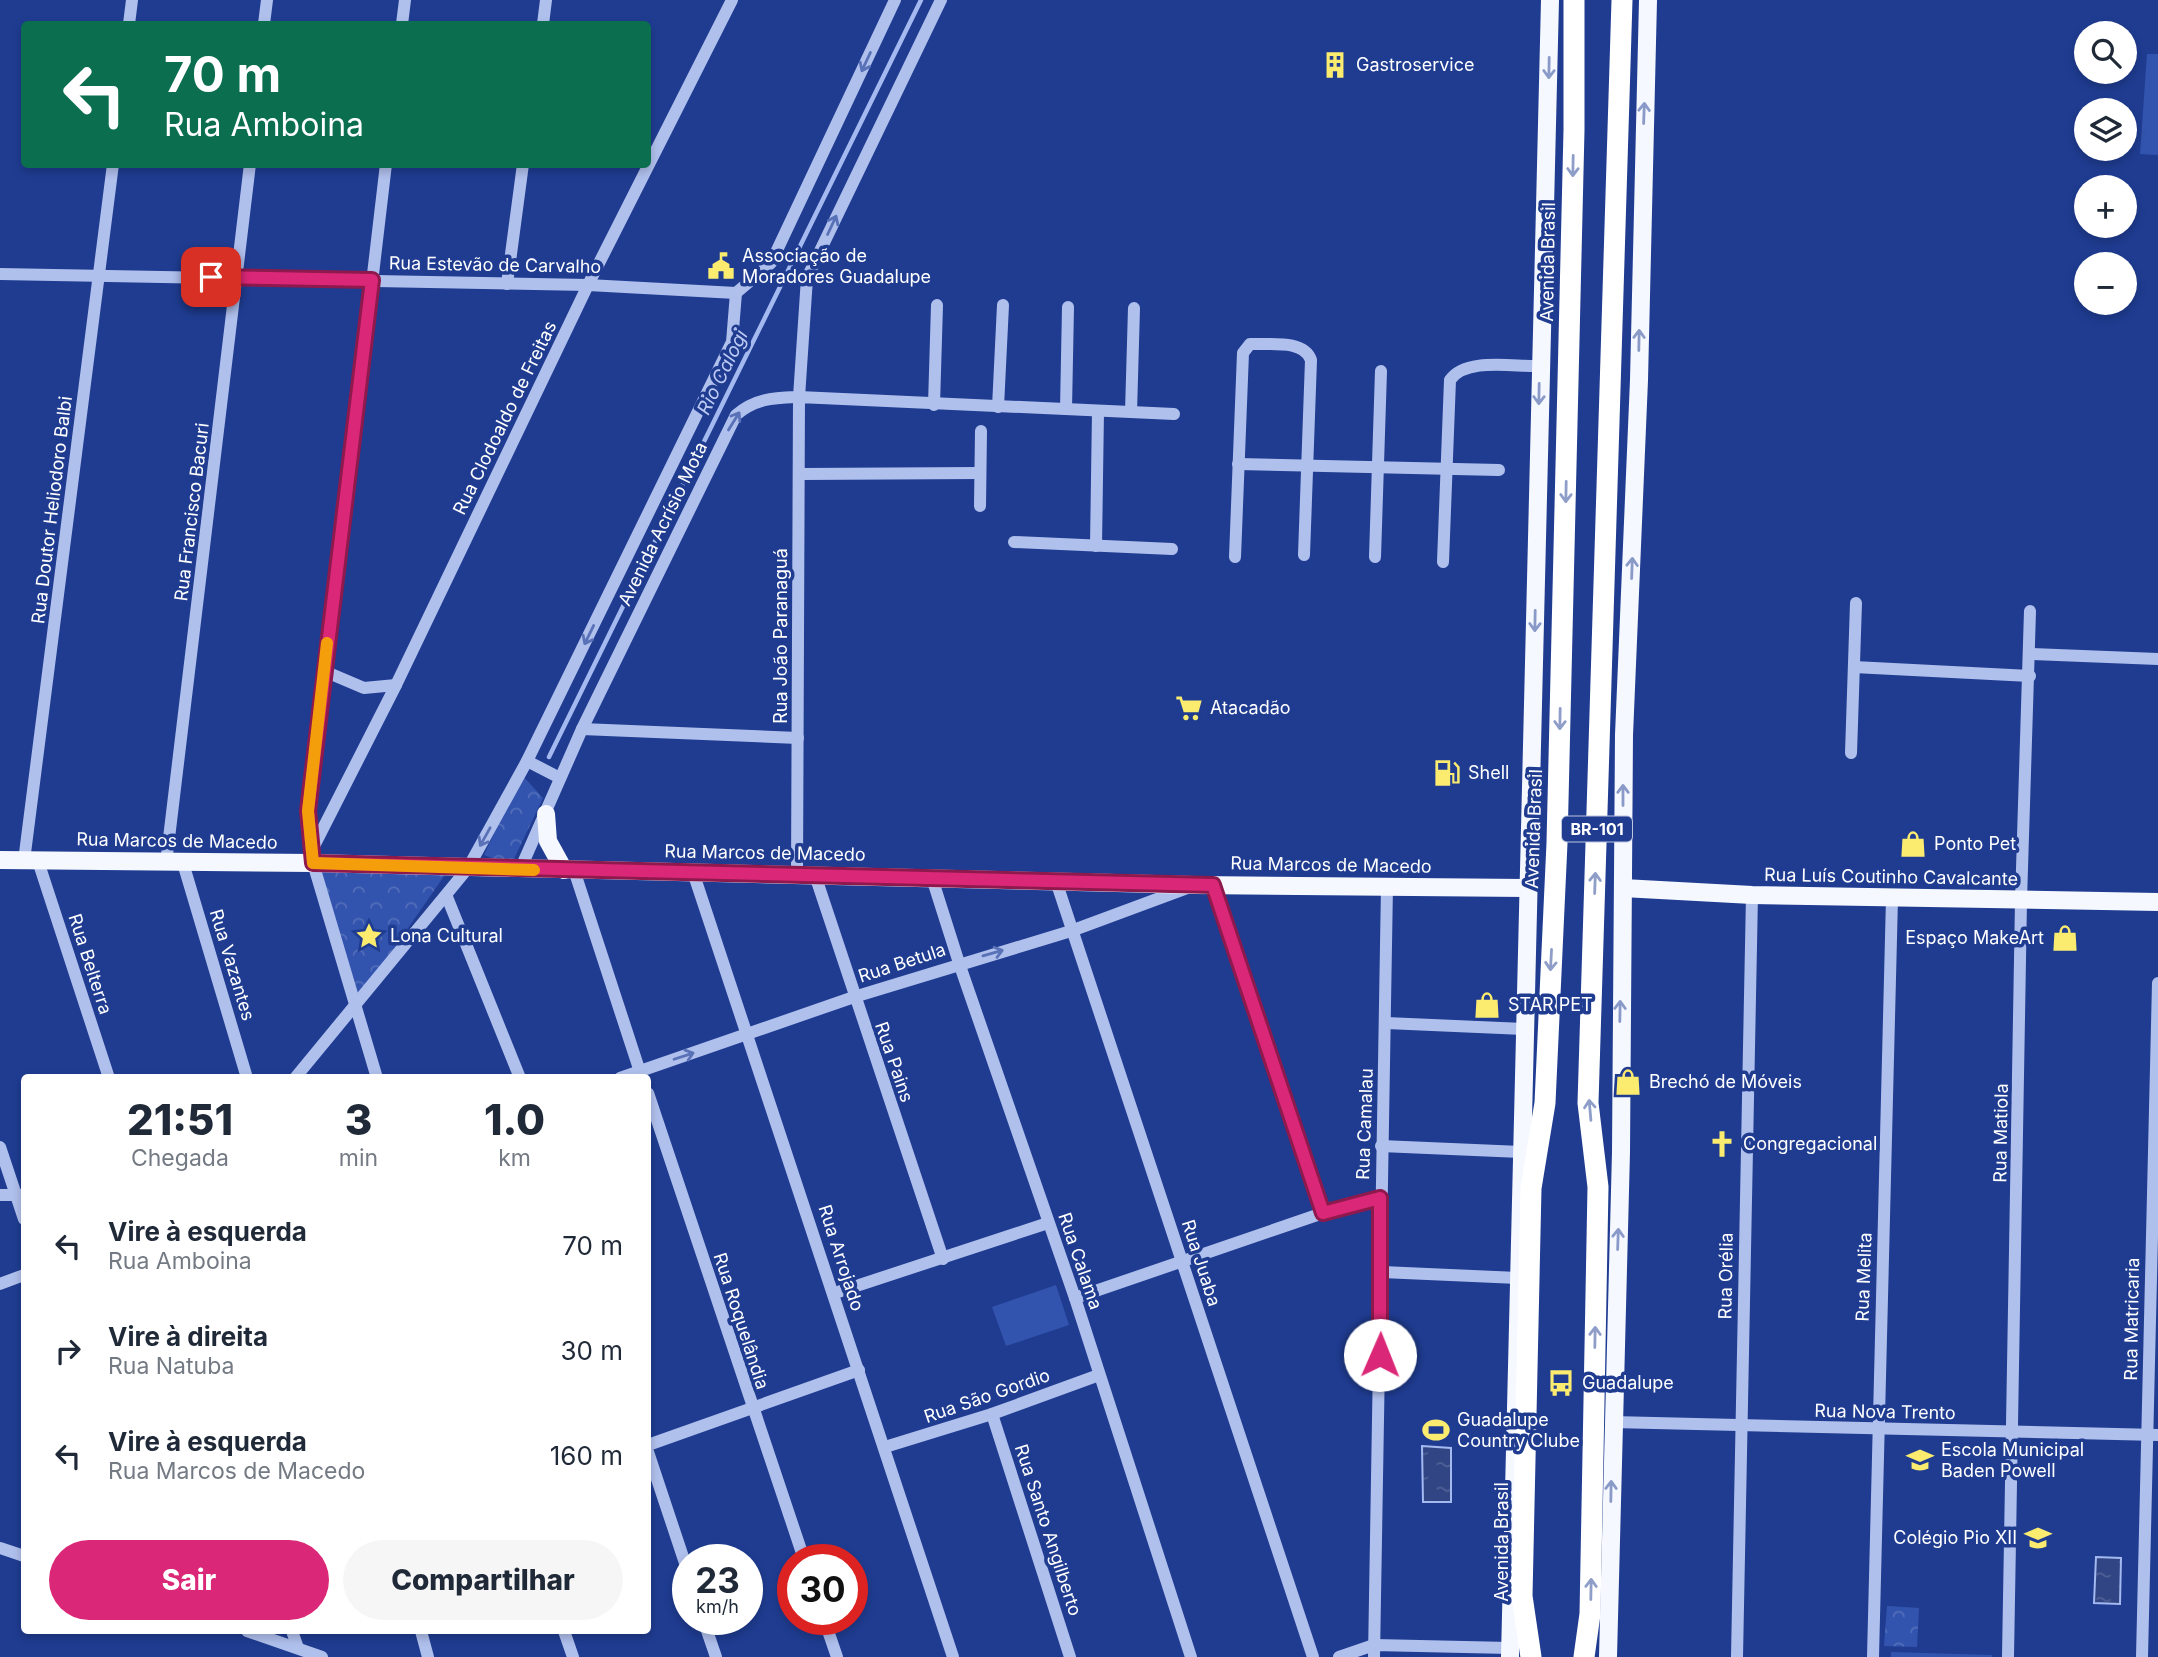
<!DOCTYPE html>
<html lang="pt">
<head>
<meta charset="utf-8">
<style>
  :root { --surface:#fff; --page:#f6f6f7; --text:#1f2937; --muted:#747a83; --accent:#db2777 }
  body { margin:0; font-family:Inter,sans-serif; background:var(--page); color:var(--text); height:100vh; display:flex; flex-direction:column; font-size:26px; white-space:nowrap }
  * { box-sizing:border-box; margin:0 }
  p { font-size:23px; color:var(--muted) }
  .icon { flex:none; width:38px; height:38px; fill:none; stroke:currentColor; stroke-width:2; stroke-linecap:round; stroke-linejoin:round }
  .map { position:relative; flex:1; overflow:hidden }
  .sheet { position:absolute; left:21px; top:1074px; width:630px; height:560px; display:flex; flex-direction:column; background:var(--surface); border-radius:7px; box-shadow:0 4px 10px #0003 }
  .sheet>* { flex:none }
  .guide { position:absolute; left:21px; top:21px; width:630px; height:147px; border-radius:7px; box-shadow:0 4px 10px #0003; background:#0b6e4f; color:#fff; overflow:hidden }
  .fabs { position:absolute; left:2074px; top:21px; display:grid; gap:14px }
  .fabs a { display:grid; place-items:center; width:63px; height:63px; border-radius:50%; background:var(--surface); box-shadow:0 4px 10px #0003; font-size:35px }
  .speed { position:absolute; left:672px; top:1544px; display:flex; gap:14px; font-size:35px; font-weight:700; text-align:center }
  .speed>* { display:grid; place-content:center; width:91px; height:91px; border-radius:50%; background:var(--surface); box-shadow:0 4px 10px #0003; line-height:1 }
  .speed small { font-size:18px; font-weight:400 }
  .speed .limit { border:10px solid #d22; background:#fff; color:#111 }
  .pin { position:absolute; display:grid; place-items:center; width:60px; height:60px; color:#fff; margin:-30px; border-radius:14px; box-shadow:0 4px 10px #0006 }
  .me { position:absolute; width:77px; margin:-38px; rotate:1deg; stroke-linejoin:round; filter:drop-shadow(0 0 5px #0008) }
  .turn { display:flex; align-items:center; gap:24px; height:147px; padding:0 28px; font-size:32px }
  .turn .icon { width:91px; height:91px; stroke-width:2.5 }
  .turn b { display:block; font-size:49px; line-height:60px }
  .eta { display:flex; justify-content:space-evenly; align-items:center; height:119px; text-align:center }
  .eta b { font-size:42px; font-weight:800; line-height:49px }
  .cta { display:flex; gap:14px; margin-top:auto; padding:14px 28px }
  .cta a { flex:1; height:80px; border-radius:42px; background:var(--accent); color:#fff; font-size:28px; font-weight:800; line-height:80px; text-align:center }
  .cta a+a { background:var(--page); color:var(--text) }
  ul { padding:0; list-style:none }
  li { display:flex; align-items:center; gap:21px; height:105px; padding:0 28px }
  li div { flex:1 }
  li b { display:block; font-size:26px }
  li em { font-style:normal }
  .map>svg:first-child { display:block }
  .forest { fill:url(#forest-crowns) }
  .pitch { fill:#3354ae }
  .water { fill:url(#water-ripples); stroke:#a3b9ef; stroke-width:2 }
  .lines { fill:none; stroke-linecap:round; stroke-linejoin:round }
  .stream { stroke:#a3b9ef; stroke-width:4.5 }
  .minor { stroke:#b0c0ed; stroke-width:12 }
  .major { stroke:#f6f8ff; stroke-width:18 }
  .highway { stroke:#fff; stroke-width:21 }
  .oneway { stroke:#5971b6 }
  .oneway2 { stroke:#8a9ac8 }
  .oneway3 { stroke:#8f9ec8 }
  .route-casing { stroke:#8e194d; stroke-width:18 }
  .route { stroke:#db2777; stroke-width:12 }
  .slow { stroke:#f59e0b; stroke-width:12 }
  .labels { text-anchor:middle; stroke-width:7; stroke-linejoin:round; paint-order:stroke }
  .shield { fill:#1f3c91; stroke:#bcc4de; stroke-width:2 }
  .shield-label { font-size:16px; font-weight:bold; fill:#fff }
  .poi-label { font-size:18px; fill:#fff; stroke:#1f3c91; text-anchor:start }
  .street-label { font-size:18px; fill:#fff; stroke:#1f3c91 }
  .water-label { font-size:19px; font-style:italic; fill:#bccbf4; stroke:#1f3c91 }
</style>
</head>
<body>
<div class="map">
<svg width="2158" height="1657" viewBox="0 0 2158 1657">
  <defs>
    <pattern id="forest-crowns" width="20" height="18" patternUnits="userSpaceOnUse" patternTransform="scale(1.75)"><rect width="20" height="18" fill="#3354ae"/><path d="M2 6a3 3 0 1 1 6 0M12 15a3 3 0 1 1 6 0" fill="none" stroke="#526eba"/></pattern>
    <pattern id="water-ripples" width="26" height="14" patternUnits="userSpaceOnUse" patternTransform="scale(1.75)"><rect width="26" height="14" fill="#314584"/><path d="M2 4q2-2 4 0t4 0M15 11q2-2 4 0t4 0" fill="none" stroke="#506196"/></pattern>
  </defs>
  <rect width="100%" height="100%" fill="#1f3c91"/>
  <g class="forest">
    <polygon points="522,775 543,798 511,865 484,855"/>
    <polygon points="315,864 449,869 356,1003"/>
    <polygon points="1887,1606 1919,1608 1917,1647 1884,1646"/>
  </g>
  <g class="pitch">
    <polygon points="2147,54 2158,54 2158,155 2140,154"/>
    <polygon points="1056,1285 1069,1325 1006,1346 992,1307"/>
    <polygon points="1891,1652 1992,1655 1992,1657 1891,1657"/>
  </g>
  <g class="water">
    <polygon points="1422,1446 1451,1448 1451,1502 1423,1502"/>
    <polygon points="2096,1557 2121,1558 2120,1604 2094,1603"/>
  </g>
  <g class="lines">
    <polyline class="stream" points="549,757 921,0"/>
    <g class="minor">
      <polyline points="129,24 132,0"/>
      <polyline points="264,24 267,0"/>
      <polyline points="402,24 405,0"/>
      <polyline points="543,24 546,0"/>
      <polyline points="0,274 588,285 736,293"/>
      <polyline points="507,284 523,164"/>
      <polyline points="934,405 937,305"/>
      <polyline points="998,407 1003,305"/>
      <polyline points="1066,409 1068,307"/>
      <polyline points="1131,412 1134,308"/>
      <polyline points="1238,464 1499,470"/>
      <polyline points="800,474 980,473"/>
      <polyline points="980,506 981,431"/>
      <polyline points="1014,542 1172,549"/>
      <polyline points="1096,546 1098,411"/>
      <path d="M1235 557 1243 353 1250 344C1269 345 1304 339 1311 360L1304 555"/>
      <polyline points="1375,557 1381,371"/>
      <path d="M1443 562 1450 380C1466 357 1514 367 1539 366"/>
      <polyline points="2030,654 2158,659"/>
      <polyline points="1854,667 2030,676"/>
      <polyline points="324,671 364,688 396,685"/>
      <polyline points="582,729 798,738"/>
      <polyline points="1851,753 1856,603"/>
      <polyline points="527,761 560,778"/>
      <polyline points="311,852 396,685 588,285 732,0"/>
      <polyline points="24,861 113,164"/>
      <polyline points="38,861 109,1078"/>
      <polyline points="166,863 250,164"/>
      <polyline points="183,863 247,1078"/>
      <path d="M520 870 582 729 736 415C756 398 774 398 799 397L807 278 941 0"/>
      <polyline points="574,870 642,1078"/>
      <polyline points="693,872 953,1657"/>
      <polyline points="797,875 799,397 1174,414"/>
      <polyline points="815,875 943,1259"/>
      <polyline points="932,878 959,963 1075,1298 1191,1657"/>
      <polyline points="1056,881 1313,1657"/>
      <polyline points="1213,885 1323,1213"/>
      <polyline points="447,897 520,1078"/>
      <polyline points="1386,1023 1524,1029"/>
      <polyline points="295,1078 468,868 527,761 732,342 736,293 771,263 895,0"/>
      <polyline points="377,1078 313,863 308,825 386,164"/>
      <polyline points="620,1078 854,997 1071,931 1187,888"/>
      <polyline points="648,1093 804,1559"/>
      <polyline points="1381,1146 1521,1152"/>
      <polyline points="0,1147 24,1219"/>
      <polyline points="0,1195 24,1195"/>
      <polyline points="1382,1272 1518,1278"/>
      <polyline points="0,1284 24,1275"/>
      <polyline points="835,1293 1048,1223"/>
      <polyline points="1075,1298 1323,1213 1380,1198"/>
      <polyline points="992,1414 1070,1657"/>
      <polyline points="1612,1422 2158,1435"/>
      <polyline points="648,1445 859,1370"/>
      <polyline points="885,1447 992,1414 1099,1375"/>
      <polyline points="648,1452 688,1572"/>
      <polyline points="0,1548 24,1556"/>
      <polyline points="703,1619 716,1657"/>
      <polyline points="824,1619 837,1657"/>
      <polyline points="247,1631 322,1657"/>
      <polyline points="292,1631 298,1648"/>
      <polyline points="421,1631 428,1657"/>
      <polyline points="564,1631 573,1657"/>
      <polyline points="1339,1657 1374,1645 1510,1648"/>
      <polyline points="1374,1657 1387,886"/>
      <polyline points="1737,1657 1752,895"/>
      <polyline points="1873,1657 1892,898"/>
      <polyline points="2008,1657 2021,901 2030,611"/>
      <polyline points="2142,1657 2158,983"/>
    </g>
    <g class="major">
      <polyline points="546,814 548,841 564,870"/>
      <polyline points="0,860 313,863 1195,885 1528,888"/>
      <polyline points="1623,888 1752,895 2158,902"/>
      <polyline points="1510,1657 1550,0"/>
      <polyline points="1608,1657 1621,1152 1624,735 1639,380 1648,0"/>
    </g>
    <g class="highway">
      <polyline points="1531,1657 1522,1596 1531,1188 1545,1103 1557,843 1574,130 1574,0"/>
      <polyline points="1584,1657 1590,1614 1598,1187 1588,1103 1622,0"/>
    </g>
  </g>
  <defs><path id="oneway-shaft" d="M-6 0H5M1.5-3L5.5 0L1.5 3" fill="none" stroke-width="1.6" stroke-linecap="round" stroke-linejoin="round" transform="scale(1.75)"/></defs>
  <g class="oneway">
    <use href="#oneway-shaft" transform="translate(866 62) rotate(115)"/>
    <use href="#oneway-shaft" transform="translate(832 225) rotate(-65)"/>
    <use href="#oneway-shaft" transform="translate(734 421) rotate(-58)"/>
    <use href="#oneway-shaft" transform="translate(589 635) rotate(116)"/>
    <use href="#oneway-shaft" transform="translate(485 837) rotate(119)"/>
    <use href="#oneway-shaft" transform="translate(993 953) rotate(-16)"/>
    <use href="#oneway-shaft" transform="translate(684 1056) rotate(-18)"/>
  </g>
  <g class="oneway2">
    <use href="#oneway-shaft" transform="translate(1549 68) rotate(91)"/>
    <use href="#oneway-shaft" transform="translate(1644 113) rotate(-88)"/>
    <use href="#oneway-shaft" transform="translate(1639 340) rotate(-89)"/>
    <use href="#oneway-shaft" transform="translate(1539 394) rotate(91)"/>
    <use href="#oneway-shaft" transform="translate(1632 568) rotate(-88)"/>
    <use href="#oneway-shaft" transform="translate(1535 621) rotate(91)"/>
    <use href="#oneway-shaft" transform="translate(1623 795) rotate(-90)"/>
    <use href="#oneway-shaft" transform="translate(1620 1011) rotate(-89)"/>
    <use href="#oneway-shaft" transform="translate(1618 1239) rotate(-88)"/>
    <use href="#oneway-shaft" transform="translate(1611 1491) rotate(-89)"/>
  </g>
  <g class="oneway3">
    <use href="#oneway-shaft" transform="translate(1573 166) rotate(91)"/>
    <use href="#oneway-shaft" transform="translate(1566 492) rotate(91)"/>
    <use href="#oneway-shaft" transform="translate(1560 719) rotate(91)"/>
    <use href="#oneway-shaft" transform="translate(1595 883) rotate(-88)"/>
    <use href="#oneway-shaft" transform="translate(1551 960) rotate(93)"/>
    <use href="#oneway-shaft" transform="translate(1590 1110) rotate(-95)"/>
    <use href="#oneway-shaft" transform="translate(1595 1337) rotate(-89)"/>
    <use href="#oneway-shaft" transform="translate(1591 1589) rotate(-89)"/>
  </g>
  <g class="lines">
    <defs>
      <polyline id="route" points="211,277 372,280 308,811 313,863 1213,885 1323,1213 1380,1198 1380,1355"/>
    </defs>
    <use href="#route" class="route-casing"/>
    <use href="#route" class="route"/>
    <polyline class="slow" points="327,643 308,811 313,863 534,870"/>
  </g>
  <defs>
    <symbol id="building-bare" viewBox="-9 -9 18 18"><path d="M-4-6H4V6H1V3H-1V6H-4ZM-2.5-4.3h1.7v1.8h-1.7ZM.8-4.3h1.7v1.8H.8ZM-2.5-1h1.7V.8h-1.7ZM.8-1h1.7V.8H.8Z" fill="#fbec70" stroke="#1f3c91" stroke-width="2.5" paint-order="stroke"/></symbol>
    <symbol id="civic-bare" viewBox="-9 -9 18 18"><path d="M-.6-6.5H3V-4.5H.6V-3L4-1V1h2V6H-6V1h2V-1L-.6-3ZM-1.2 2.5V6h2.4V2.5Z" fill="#fbec70" stroke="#1f3c91" stroke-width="2.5" paint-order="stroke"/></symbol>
    <symbol id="supermarket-bare" viewBox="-9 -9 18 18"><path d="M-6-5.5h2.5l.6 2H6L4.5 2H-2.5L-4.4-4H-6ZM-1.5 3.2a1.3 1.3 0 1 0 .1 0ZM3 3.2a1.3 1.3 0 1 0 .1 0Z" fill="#fbec70" stroke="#1f3c91" stroke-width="2.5" paint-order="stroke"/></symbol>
    <symbol id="fuel-bare" viewBox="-9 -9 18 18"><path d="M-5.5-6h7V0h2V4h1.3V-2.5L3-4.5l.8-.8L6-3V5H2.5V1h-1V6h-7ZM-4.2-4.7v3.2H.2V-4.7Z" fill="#fbec70" stroke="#1f3c91" stroke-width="2.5" paint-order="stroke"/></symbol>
    <symbol id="shop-bare" viewBox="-9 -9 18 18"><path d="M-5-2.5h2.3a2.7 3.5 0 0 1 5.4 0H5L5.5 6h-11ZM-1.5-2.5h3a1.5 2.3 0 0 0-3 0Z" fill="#fbec70" stroke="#1f3c91" stroke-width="2.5" paint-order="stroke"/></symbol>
    <symbol id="sight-bare" viewBox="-9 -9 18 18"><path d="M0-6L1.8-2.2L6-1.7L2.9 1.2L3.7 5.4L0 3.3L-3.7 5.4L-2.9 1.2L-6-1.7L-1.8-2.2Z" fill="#fbec70" stroke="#1f3c91" stroke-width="2.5" paint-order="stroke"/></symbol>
    <symbol id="church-bare" viewBox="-9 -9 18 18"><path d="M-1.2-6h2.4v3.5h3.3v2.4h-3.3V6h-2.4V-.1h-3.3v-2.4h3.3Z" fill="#fbec70" stroke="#1f3c91" stroke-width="2.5" paint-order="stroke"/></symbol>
    <symbol id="bus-bare" viewBox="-9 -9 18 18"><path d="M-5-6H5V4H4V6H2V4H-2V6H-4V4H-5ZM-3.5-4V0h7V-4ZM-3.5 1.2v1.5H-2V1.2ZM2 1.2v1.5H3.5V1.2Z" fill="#fbec70" stroke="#1f3c91" stroke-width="2.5" paint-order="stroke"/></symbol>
    <symbol id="stadium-bare" viewBox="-9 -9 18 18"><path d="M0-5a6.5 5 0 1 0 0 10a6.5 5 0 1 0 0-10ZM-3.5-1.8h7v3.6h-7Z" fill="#fbec70" stroke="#1f3c91" stroke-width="2.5" paint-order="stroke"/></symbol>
    <symbol id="school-bare" viewBox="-9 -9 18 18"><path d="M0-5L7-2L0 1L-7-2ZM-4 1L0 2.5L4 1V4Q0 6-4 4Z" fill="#fbec70" stroke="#1f3c91" stroke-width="2.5" paint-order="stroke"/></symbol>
  </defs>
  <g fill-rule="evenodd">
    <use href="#building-bare" x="1316" y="46" width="38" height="38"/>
    <use href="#civic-bare" x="702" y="247" width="38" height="38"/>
    <use href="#supermarket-bare" x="1170" y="689" width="38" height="38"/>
    <use href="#fuel-bare" x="1428" y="754" width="38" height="38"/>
    <use href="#shop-bare" x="1894" y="825" width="38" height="38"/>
    <use href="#sight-bare" x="350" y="917" width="38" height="38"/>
    <use href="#shop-bare" x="2046" y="919" width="38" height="38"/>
    <use href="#shop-bare" x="1468" y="986" width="38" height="38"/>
    <use href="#shop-bare" x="1609" y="1063" width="38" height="38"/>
    <use href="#church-bare" x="1703" y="1125" width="38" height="38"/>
    <use href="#bus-bare" x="1542" y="1364" width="38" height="38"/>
    <use href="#stadium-bare" x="1417" y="1411" width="38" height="38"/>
    <use href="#school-bare" x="1901" y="1441" width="38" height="38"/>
    <use href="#school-bare" x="2019" y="1519" width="38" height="38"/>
  </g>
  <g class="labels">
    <rect class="shield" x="1562" y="816.5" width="70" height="25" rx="5"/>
    <g class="shield-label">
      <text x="1597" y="835">BR-101</text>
    </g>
    <g class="poi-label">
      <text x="1356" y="71">Gastroservice</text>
      <text x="742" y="262">Associação de<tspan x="742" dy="21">Moradores Guadalupe</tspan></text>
      <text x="1210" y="714">Atacadão</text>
      <text x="1468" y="779">Shell</text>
      <text x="1934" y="850">Ponto Pet</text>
      <text x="390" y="942">Lona Cultural</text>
      <text x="2044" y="944" text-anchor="end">Espaço MakeArt</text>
      <text x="1508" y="1011">STAR PET</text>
      <text x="1649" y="1088">Brechó de Móveis</text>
      <text x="1743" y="1150">Congregacional</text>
      <text x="1582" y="1389">Guadalupe</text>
      <text x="1457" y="1426">Guadalupe<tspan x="1457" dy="21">Country Clube</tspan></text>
      <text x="1941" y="1456">Escola Municipal<tspan x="1941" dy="21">Baden Powell</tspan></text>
      <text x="2017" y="1544" text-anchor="end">Colégio Pio XII</text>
    </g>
    <g class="street-label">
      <text transform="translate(1548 262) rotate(-89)" y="6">Avenida Brasil</text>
      <text transform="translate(495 265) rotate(1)" y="6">Rua Estevão de Carvalho</text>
      <text transform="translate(505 418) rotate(-64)" y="6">Rua Clodoaldo de Freitas</text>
      <text transform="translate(52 510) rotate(-83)" y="6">Rua Doutor Heliodoro Balbi</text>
      <text transform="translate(192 512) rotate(-83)" y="6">Rua Francisco Bacuri</text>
      <text transform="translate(663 524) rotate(-64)" y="6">Avenida Acrísio Mota</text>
      <text transform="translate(781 636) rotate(-90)" y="6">Rua João Paranaguá</text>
      <text transform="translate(1534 829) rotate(-88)" y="6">Avenida Brasil</text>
      <text transform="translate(177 841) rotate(1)" y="6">Rua Marcos de Macedo</text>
      <text transform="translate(765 853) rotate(1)" y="6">Rua Marcos de Macedo</text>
      <text transform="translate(1331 865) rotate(1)" y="6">Rua Marcos de Macedo</text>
      <text transform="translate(1891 877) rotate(1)" y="6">Rua Luís Coutinho Cavalcante</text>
      <text transform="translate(902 963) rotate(-18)" y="6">Rua Betula</text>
      <text transform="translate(90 964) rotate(72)" y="6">Rua Belterra</text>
      <text transform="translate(232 965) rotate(73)" y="6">Rua Vazantes</text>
      <text transform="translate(894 1062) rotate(71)" y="6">Rua Pains</text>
      <text transform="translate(1365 1124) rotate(-88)" y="6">Rua Camalau</text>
      <text transform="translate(2001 1133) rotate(-89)" y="6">Rua Matiola</text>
      <text transform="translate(841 1258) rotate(72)" y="6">Rua Arrojado</text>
      <text transform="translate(1080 1261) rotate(71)" y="6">Rua Calama</text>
      <text transform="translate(1201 1263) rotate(72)" y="6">Rua Juaba</text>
      <text transform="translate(1726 1276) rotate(-89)" y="6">Rua Orélia</text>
      <text transform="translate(1864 1277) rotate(-88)" y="6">Rua Melita</text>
      <text transform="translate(2132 1319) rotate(-89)" y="6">Rua Matricaria</text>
      <text transform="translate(741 1321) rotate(72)" y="6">Rua Roquelândia</text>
      <text transform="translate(987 1396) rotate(-19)" y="6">Rua São Gordio</text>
      <text transform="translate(1885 1412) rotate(1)" y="6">Rua Nova Trento</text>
      <text transform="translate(1048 1530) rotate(72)" y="6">Rua Santo Angilberto</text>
      <text transform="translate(1502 1542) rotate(-90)" y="6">Avenida Brasil</text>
    </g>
    <g class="water-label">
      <text transform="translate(722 372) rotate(-64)" y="7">Rio Calogi</text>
    </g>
  </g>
</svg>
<div class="fabs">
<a><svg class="icon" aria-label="search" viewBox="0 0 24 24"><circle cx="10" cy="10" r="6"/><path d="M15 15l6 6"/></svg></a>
<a><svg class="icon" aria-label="layers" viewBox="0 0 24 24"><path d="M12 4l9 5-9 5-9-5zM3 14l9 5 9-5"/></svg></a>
<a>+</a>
<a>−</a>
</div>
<div class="speed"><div>23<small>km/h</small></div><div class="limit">30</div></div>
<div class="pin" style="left:211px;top:277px;background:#d93025"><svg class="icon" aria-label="arrive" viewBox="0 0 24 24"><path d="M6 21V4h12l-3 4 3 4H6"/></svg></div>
<svg class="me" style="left:1380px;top:1355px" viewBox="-20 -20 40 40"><circle r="19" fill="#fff"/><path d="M0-13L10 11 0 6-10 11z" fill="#db2777"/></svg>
<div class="guide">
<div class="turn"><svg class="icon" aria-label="left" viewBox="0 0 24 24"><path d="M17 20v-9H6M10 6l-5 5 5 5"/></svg><div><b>70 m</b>Rua Amboina</div></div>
</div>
<section class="sheet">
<div class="eta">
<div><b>21:51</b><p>Chegada</p></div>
<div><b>3</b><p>min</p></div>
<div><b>1.0</b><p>km</p></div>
</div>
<ul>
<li><svg class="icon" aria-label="left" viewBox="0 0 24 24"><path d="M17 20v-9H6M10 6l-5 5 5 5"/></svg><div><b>Vire à esquerda</b><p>Rua Amboina</p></div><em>70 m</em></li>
<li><svg class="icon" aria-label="right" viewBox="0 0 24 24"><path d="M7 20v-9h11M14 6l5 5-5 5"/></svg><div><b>Vire à direita</b><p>Rua Natuba</p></div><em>30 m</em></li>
<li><svg class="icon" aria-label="left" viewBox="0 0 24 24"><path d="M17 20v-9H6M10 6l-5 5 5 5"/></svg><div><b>Vire à esquerda</b><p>Rua Marcos de Macedo</p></div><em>160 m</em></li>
</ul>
<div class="cta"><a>Sair</a><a>Compartilhar</a></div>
</section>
</div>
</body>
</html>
